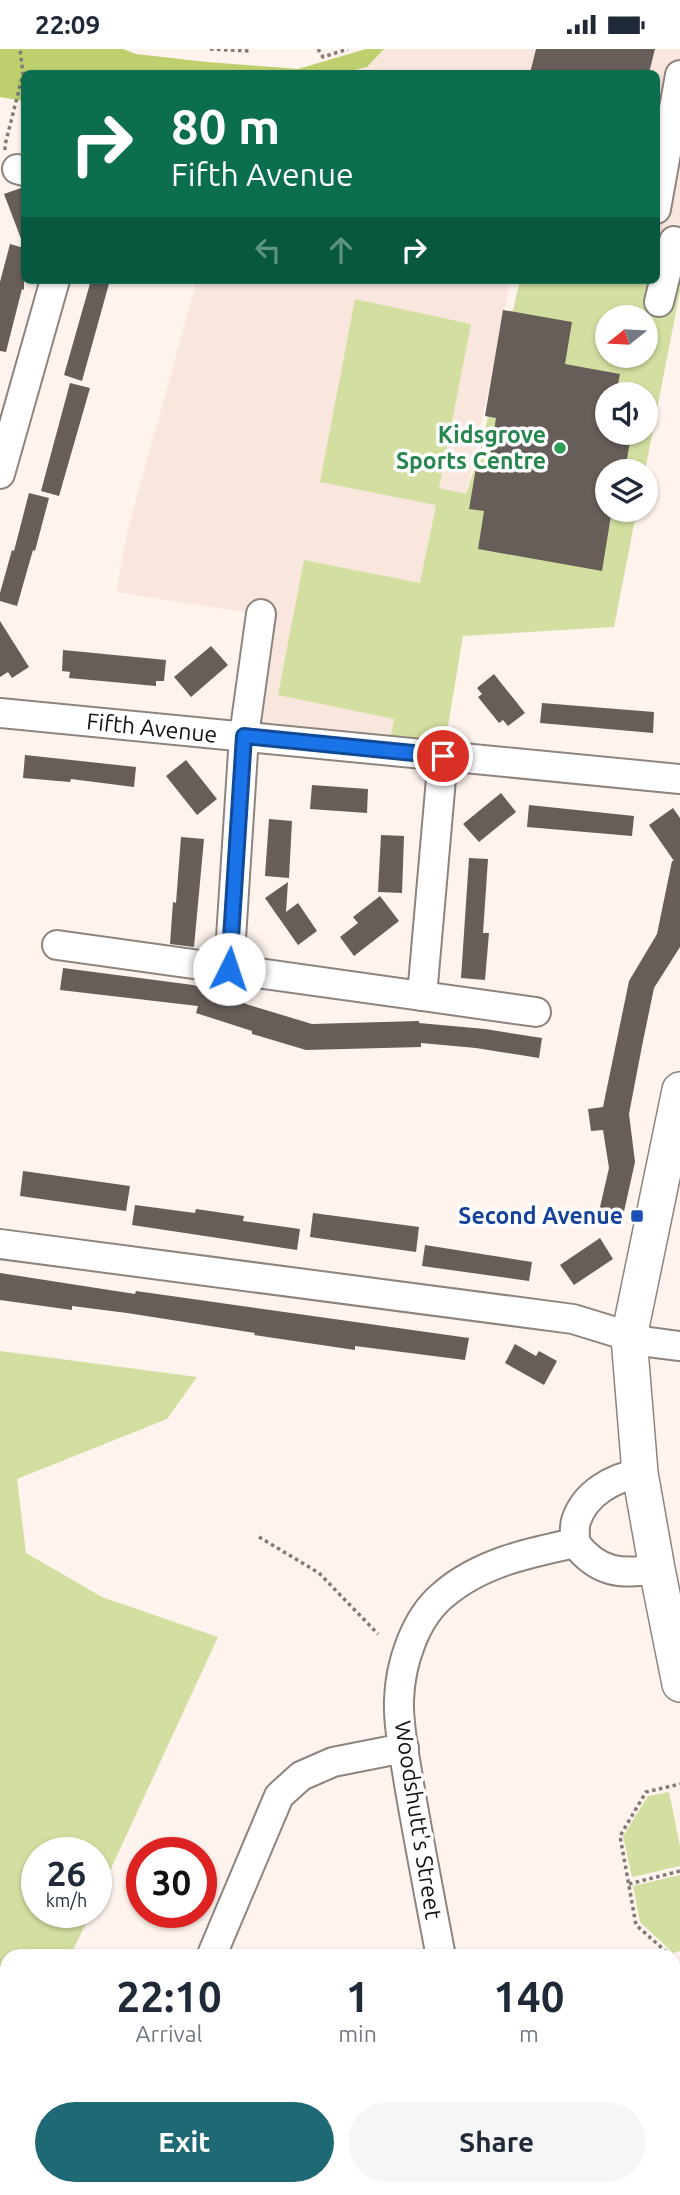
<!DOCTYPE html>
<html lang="en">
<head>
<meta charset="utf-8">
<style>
  :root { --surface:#fff; --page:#f6f6f7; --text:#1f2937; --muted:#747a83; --accent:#1e6973 }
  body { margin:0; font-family:Ubuntu,sans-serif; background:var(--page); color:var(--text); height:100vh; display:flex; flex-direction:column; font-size:26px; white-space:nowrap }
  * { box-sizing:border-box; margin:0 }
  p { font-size:23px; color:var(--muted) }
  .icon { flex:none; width:38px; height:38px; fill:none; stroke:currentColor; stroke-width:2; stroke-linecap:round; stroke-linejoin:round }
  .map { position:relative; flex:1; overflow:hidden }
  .sheet { position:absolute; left:0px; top:1900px; width:681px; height:247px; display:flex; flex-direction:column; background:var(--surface); border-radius:21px 21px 0 0; box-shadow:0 2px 5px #0004 }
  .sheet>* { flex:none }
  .banner { position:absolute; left:21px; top:21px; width:639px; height:214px; border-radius:10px; box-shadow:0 2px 5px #0004; background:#0b6e4f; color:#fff; overflow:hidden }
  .needle { width:46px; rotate:252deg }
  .fabs { position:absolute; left:595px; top:256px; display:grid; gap:14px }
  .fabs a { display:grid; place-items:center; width:63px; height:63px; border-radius:50%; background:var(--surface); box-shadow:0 2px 5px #0004; font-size:35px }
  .speed { position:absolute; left:21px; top:1788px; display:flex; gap:14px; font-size:35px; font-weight:700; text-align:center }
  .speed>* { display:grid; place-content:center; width:91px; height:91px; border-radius:50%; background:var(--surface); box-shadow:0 2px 5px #0004; line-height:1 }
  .speed small { font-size:18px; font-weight:400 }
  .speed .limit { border:10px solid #d22; background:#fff; color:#111 }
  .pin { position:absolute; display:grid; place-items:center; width:60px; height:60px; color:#fff; margin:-30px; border:4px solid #fff; border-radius:50%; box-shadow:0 2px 7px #0007 }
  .me { position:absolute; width:77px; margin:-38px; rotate:4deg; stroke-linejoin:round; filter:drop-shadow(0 0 5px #0008) }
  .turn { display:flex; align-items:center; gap:24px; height:147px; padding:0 35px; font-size:32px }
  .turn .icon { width:91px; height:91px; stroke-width:2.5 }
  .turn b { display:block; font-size:49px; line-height:60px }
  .lanes { display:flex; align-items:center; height:66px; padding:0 35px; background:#0003; justify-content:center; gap:35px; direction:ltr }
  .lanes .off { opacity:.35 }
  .eta { display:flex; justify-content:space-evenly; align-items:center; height:119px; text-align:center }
  .eta b { font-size:42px; font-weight:700; line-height:49px }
  .button { display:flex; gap:14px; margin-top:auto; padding:14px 35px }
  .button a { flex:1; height:80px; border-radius:42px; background:var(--accent); color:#fff; font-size:28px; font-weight:700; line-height:80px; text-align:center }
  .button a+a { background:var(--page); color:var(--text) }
  .status { display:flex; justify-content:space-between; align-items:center; height:49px; padding:0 35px; background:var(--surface); direction:ltr }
  .status svg { height:19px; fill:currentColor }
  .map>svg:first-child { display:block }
  .built { fill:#f9e7dd }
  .green { fill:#d2dfa0; fill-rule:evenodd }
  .forest { fill:#bed06d }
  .building { fill:#675e59 }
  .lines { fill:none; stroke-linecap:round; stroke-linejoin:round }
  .minor-casing { stroke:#8d847e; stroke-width:32 }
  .major-casing { stroke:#8d847e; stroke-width:38 }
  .path { stroke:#807975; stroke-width:3.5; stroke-dasharray:3.5 3.5; stroke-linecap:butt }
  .minor { stroke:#fff; stroke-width:28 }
  .major { stroke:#fff; stroke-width:35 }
  .route-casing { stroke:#114b97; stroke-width:18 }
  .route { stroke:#1a73e8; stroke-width:12 }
  .leisure-dot { fill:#2e9e5b; stroke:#fff; stroke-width:2.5 }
  .transit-dot { fill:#1a4fb4; stroke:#fff; stroke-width:2.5 }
  .labels { text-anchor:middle; stroke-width:7; stroke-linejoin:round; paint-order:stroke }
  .leisure-label { font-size:23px; font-weight:bold; fill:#27864d; stroke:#fff; text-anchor:end }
  .street-label { font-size:23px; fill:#161210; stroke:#fff }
  .transit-label { font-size:23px; font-weight:bold; fill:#164399; stroke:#fff; text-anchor:end }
</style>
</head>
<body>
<div class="status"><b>22:09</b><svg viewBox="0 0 49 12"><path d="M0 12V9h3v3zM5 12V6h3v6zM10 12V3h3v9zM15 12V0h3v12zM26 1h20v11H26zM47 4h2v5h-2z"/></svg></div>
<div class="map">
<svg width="680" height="2146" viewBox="0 0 680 2146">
  <rect width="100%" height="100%" fill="#fef3ed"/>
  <g class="built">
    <polygon points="384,0 680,0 680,213 656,214 656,24 341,24 367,18"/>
    <polygon points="197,231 511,231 466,446 439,440 388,701 264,689 247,670 250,564 116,543 128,480"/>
  </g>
  <g class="green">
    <path d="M680 210V242L645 422H607V460H637L614 578 463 587 443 707 388 701 394 670 278 646 304 511 420 534 436 456 320 433 355 250 471 275 439 439 466 445 479 406 520 231H656ZM607 268H646V306H607ZM607 345H646V383H607Z"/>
    <polygon points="0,1302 197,1328 167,1370 17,1430 26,1504 102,1548 218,1588 96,1852 96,1804 37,1804 37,1864 91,1864 70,1907 7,1908 7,2140 61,2140 61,2146 0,2146"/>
    <polygon points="669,1743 680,1797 680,1817 632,1828 623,1787 648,1747"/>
    <polygon points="680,1826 680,1902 673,1904 640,1873 633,1837"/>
  </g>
  <polygon class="forest" points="0,0 123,0 136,5 207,13 298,20 366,0 384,0 367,18 341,24 24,24 24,52 0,48"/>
  <g class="building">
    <polygon points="536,0 655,0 649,24 530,24"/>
    <polygon points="24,138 24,194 23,195 4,145"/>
    <polygon points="10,195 24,199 24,241 22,240 6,303 0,302 0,233"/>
    <polygon points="91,231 110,231 82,332 64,326"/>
    <polygon points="503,261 572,273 565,315 620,325 616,345 607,345 607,383 631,386 625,422 607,422 607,460 612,460 602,522 478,500 484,462 469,460 477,413 489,415 496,369 485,367"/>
    <polygon points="70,334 90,339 59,447 41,442"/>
    <polygon points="29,444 49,449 35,502 33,501 17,557 0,552 0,544 12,501 14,502"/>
    <polygon points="0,572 29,618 12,629 8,623 0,628"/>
    <polygon points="211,597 228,616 191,648 174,628"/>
    <polygon points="63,601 166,611 164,632 156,632 156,637 69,629 70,623 62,622"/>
    <polygon points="494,625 525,664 508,677 503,671 499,674 478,648 482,645 477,639"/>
    <polygon points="542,654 654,663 653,684 540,674"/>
    <polygon points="25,706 136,718 134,738 71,730 70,733 23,729"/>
    <polygon points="186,711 217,750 197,766 166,727"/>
    <polygon points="312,736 368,740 367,764 310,760"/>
    <polygon points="501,744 516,763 479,793 463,775"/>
    <polygon points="529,756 634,767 632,787 527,778"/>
    <polygon points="673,759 680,769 680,898 654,939 642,997 629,1065 635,1113 621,1176 597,1171 609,1119 603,1081 591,1082 588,1060 603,1058 629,932 657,885 672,812 674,812 649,776"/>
    <polygon points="269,770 292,772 289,829 265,827"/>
    <polygon points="381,786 404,787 402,844 378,843"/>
    <polygon points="181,788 204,790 194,898 170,895 173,853 176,854"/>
    <polygon points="469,809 488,810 483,884 489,884 485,931 461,929"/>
    <polygon points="288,833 286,863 298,854 317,882 298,896 265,849"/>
    <polygon points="380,847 399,872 354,907 340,888 358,874 353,868"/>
    <polygon points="63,919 193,936 249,956 312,975 419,972 419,974 485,980 542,989 539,1009 476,999 421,994 421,998 306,1001 252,985 252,982 196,964 198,957 60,941"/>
    <polygon points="23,1122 130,1137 126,1162 20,1147"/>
    <polygon points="135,1156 195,1164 196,1160 244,1167 243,1172 300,1180 297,1201 132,1176"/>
    <polygon points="313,1164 419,1178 416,1203 310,1188"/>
    <polygon points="600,1189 613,1210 574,1236 560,1216"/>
    <polygon points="425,1196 532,1213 529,1232 422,1217"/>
    <polygon points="0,1224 135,1245 136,1242 469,1289 465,1311 355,1297 355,1301 254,1286 255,1284 127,1264 72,1257 72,1261 0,1251"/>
    <polygon points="515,1295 536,1307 539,1302 557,1312 544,1336 505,1314"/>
  </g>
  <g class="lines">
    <defs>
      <g id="minor">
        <polyline points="17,120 24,122"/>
        <polyline points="656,160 680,26"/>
        <polyline points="659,253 674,192"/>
        <polyline points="0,425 55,231"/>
        <polyline points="261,565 244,687 229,920 422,947 443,707"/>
        <polyline points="0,664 680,730"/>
        <polyline points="57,896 229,920"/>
        <polyline points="422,947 536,963"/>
        <polyline points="0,1195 573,1270 648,1293 680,1297"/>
        <path d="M575 1494C575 1487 574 1478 576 1472 585 1444 613 1429 640 1424"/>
        <polyline points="211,1908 279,1747 301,1727 333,1713 404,1699"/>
        <path d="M441 1908C430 1850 419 1793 409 1735 405 1708 398 1678 399 1651 400 1615 415 1569 443 1546 480 1514 528 1504 575 1494 598 1524 621 1526 657 1520"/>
        <polyline points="158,2140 158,2146"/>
        <polyline points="481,2140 482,2146"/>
        <polyline points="616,2146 616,2140"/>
      </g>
      <polyline id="major" points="680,1041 629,1288 640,1424 657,1520 680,1635"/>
    </defs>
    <use href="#minor" class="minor-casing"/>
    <use href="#major" class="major-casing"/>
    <g class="path">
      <polyline points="210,0 249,2 250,0"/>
      <polyline points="318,0 323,8 348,0"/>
      <polyline points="5,101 5,96 23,25 20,0"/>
      <polyline points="259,1488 319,1524 378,1585"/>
      <polyline points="629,1835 680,1822"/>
      <polyline points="672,1908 636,1876 620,1787 646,1743 680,1735"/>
      <polyline points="69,2146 134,2141"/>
    </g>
    <use href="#minor" class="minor"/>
    <use href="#major" class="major"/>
  </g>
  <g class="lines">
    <defs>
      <polyline id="route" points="229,920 244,687 443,707"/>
    </defs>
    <use href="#route" class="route-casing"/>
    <use href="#route" class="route"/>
  </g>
  <circle class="leisure-dot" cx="560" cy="399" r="7"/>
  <rect class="transit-dot" x="630" y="1160" width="14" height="14" rx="3.5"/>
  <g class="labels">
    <g class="leisure-label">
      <text x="546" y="394">Kidsgrove<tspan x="546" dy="26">Sports Centre</tspan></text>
    </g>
    <g class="street-label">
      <text transform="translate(152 679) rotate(6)" y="8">Fifth Avenue</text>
      <text transform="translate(418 1771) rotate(81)" y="8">Woodshutt's Street</text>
    </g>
    <g class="transit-label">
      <text x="623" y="1175">Second Avenue</text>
    </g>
  </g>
</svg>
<div class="fabs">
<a><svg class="needle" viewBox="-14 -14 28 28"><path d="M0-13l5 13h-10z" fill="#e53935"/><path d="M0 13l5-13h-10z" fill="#747a83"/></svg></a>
<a><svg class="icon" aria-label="sound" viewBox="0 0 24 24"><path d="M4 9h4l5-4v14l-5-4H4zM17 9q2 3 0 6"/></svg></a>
<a><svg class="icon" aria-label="layers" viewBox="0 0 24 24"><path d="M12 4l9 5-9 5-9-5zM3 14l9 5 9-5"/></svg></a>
</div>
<div class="speed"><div>26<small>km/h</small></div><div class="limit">30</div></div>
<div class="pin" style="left:443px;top:707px;background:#d93025"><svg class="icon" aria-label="arrive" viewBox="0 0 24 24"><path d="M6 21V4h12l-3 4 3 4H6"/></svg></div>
<svg class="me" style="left:229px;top:920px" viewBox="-20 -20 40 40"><circle r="19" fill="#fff"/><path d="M0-13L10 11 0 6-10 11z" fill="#1a73e8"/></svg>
<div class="banner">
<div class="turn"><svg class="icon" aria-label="right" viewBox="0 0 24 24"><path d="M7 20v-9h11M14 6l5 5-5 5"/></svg><div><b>80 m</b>Fifth Avenue</div></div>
<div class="lanes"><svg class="icon off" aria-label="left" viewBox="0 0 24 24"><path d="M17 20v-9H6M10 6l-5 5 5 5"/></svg><svg class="icon off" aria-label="ahead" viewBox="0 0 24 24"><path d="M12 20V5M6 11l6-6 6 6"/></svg><svg class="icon" aria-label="right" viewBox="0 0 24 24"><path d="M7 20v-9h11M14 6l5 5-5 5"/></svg></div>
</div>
<section class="sheet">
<div class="eta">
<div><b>22:10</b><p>Arrival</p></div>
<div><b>1</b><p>min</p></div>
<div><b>140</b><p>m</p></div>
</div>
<div class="button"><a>Exit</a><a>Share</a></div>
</section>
</div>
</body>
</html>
